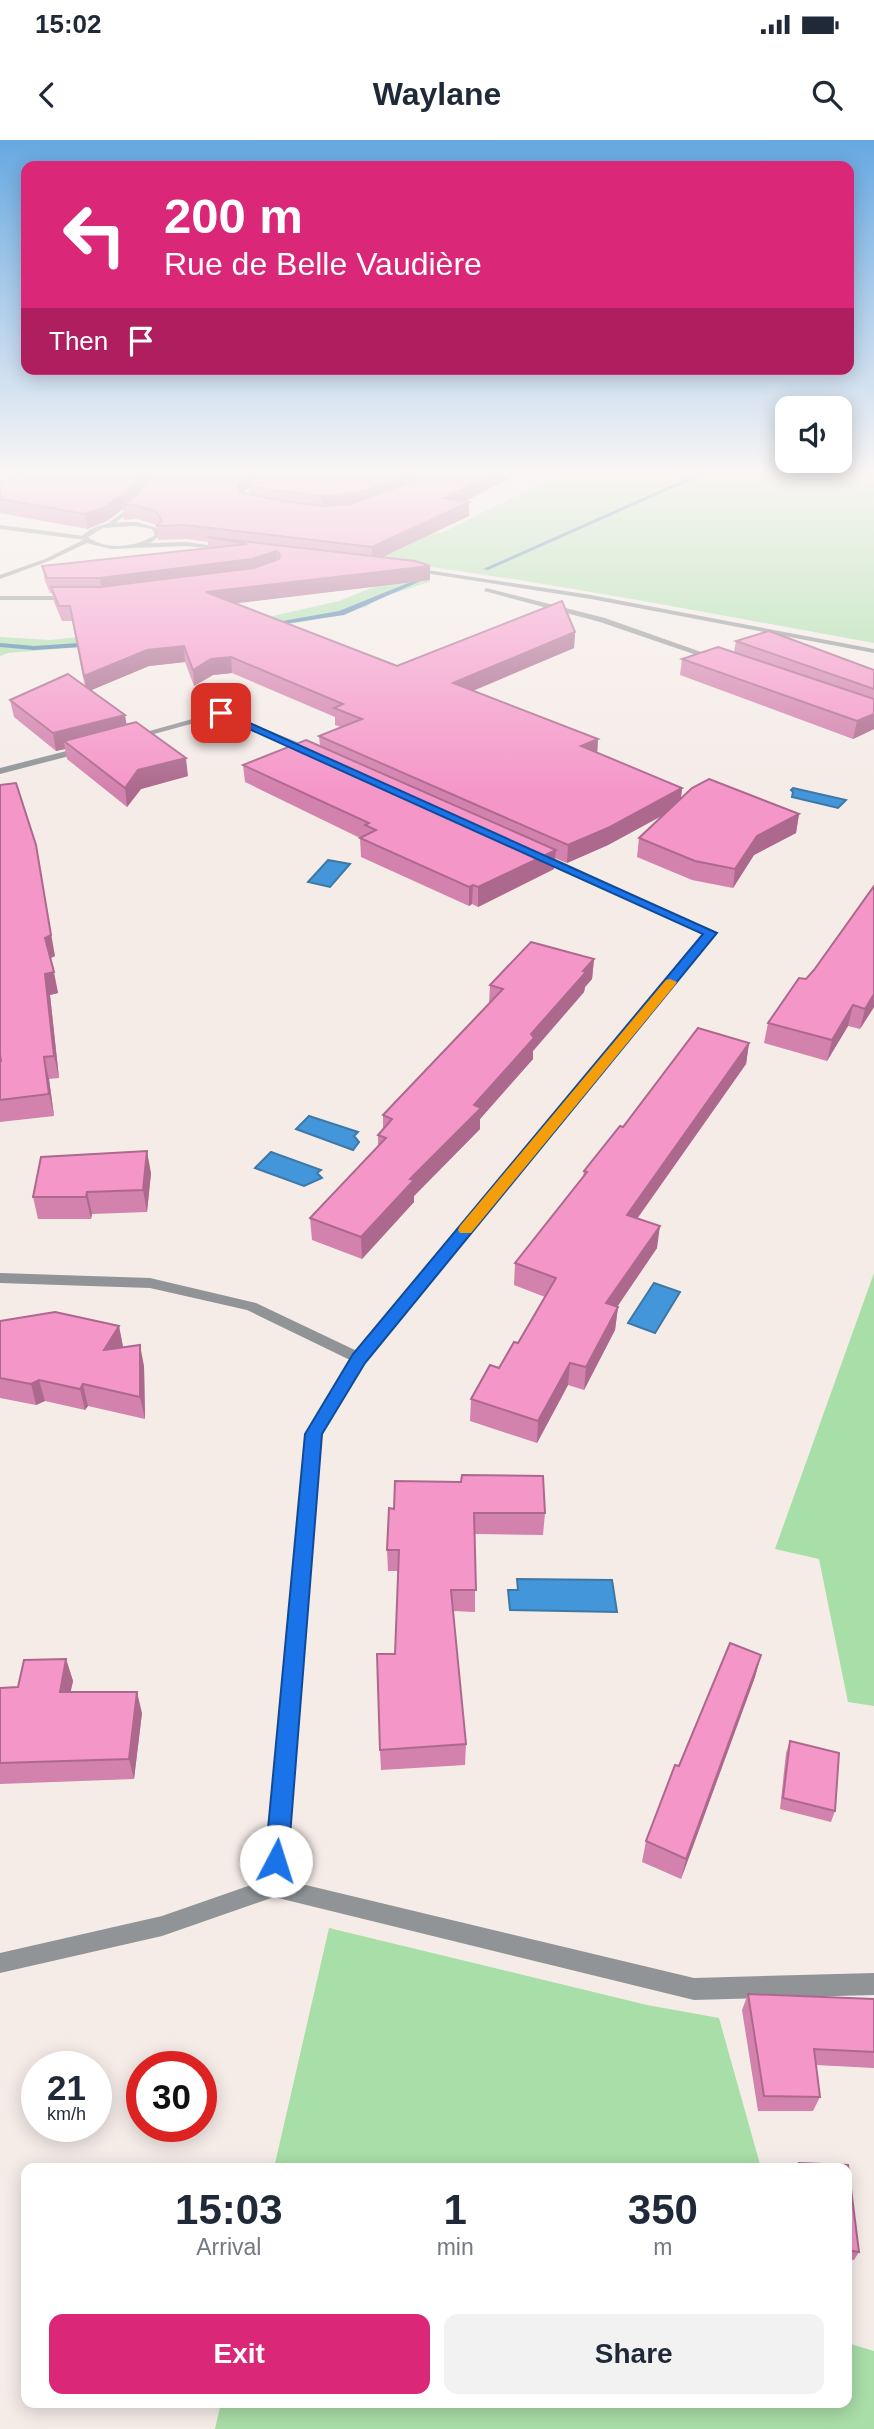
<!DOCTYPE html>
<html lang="en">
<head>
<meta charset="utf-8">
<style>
  :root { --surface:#fff; --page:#f2f2f3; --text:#1f2937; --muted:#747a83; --accent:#db2777 }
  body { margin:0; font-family:Helvetica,sans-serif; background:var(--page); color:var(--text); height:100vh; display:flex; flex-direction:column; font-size:26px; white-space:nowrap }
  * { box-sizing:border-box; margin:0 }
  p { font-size:23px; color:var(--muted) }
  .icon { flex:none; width:38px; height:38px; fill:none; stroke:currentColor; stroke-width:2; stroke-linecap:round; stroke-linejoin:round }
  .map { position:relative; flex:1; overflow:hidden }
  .drawer { position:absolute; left:21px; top:2023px; width:831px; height:245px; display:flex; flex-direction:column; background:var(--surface); border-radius:14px; box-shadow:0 4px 18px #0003 }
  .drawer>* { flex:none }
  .banner { position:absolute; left:21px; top:21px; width:833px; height:214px; border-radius:14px; box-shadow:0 4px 18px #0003; background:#db2777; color:#fff; overflow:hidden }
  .buttons { position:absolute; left:775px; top:256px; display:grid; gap:14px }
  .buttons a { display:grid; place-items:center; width:77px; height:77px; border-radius:14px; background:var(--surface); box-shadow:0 4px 18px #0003; font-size:35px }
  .speed { position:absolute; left:21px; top:1911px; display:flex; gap:14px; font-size:35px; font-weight:700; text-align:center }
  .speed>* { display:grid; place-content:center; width:91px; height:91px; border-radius:50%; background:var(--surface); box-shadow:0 4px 18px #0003; line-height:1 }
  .speed small { font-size:18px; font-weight:400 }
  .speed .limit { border:10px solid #d22; background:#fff; color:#111 }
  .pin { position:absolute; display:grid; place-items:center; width:60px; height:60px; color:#fff; margin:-30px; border-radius:14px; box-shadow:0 4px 10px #0006 }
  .me { position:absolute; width:77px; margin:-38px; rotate:5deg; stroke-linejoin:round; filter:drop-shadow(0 0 5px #0008) }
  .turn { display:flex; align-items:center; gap:24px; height:147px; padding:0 28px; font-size:32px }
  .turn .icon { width:91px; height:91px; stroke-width:2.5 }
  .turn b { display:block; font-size:49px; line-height:60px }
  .then { display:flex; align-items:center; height:66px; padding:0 28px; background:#0003; gap:14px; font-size:26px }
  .eta { display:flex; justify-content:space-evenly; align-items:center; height:119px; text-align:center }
  .eta b { font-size:42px; font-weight:700; line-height:49px }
  .action { display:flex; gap:14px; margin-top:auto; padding:14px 28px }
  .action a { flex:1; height:80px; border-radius:14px; background:var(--accent); color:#fff; font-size:28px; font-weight:700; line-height:80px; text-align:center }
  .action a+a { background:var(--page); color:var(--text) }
  .status { display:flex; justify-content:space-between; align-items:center; height:49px; padding:0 35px; background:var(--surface); direction:ltr }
  .status svg { height:19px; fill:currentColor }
  header { display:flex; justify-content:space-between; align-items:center; height:91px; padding:0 28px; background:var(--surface); font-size:32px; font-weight:700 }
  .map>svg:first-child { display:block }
  .green { fill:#a8dea7 }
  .water { fill:#4396d9; stroke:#3e78a6; stroke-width:2 }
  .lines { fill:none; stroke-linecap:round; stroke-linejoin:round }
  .stream { fill:#3e78a6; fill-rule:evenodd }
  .minor { fill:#909496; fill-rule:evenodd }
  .tertiary { fill:#909496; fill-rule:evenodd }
  .wall { fill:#d381ad }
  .shaded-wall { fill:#ac698d }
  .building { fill:#f596c9; stroke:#ac698d; stroke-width:2 }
  .route { fill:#1a73e8; stroke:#114b97; stroke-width:2 }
  .slow { fill:#f59e0b }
</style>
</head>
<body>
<div class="status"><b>15:02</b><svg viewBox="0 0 49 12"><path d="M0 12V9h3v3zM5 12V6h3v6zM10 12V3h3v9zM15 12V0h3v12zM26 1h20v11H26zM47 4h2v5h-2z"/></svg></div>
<header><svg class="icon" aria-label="back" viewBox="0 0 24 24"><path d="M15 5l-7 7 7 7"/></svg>Waylane<svg class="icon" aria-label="search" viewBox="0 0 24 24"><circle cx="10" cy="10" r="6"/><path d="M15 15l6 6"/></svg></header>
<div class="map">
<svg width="874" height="2289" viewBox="0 0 874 2289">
  <rect width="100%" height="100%" fill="#f5ece8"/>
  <g class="green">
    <path d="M565 332H874V503C686 469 498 432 307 411L363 380 441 393Z"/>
    <polygon points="401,436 432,441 380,458 365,467 308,481 201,497 8,513 0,516 0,497 50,500 264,478 339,461"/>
    <polygon points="874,1133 874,1566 848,1562 819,1419 775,1409"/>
    <polygon points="329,1788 647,1865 719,1878 761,2028 274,2028"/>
    <polygon points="847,2203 874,2211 874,2289 215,2289 221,2263 847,2263"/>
  </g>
  <g class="water">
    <polygon points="793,648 846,660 838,668 792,657 793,652 791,650"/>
    <polygon points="328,720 350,724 330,747 308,742"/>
    <polygon points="309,976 358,992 354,996 359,1002 353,1010 296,989"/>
    <polygon points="271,1012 321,1030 317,1033 322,1038 304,1046 255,1028"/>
    <polygon points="654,1143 680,1152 655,1193 628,1183"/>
    <polygon points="517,1439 612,1440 617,1472 510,1470 508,1450 518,1450"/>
  </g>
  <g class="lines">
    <g class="stream">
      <polygon points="701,332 709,332 488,430 483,429"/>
      <polygon points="418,439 423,440 344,475 264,487 260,485 339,471"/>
      <polygon points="94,502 97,502 97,506 34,510 0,507 0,503 34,506"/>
    </g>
    <g class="minor">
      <polygon points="135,363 140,364 110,387 106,387 106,385"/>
      <polygon points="0,385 85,396 88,398 85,400 0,389"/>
      <polygon points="486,448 605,478 721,519 714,521 600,482 484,451"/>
      <polygon points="0,456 72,456 76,458 72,460 0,460"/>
      <polygon points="221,571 314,609 315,611 308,613 220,576 132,600 128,597"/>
      <polygon points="82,607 86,610 85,612 0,634 0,628"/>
      <polygon points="537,713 543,713 716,793 364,1222 322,1294 285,1740 694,1838 874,1833 874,1855 694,1860 274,1757 162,1796 0,1833 0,1813 162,1776 265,1740 306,1294 350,1220 247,1170 150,1148 0,1143 0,1133 150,1138 256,1163 357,1211 705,794 537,717"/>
    </g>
    <g class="tertiary">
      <path d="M136 382 157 388 161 395 150 403 186 402 230 408 227 410 186 406 110 409 87 403 49 421 0 439V435L45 419 83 400 82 396C96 382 117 382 136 382ZM136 386 152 389 155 395C137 407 106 411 88 397L103 388Z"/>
      <polygon points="414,428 591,455 874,509 874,513 591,459 412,431"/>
    </g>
  </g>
  <g class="wall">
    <polygon points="260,332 244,353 250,354 250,347 465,361 469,376 381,417 430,426 430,440 235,463 397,526 575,492 574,508 473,551 598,599 597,613 682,648 681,658 799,674 796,693 754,715 733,748 692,740 637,717 639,698 663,675 608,705 567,723 555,718 554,729 478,767 472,764 469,766 361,717 360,698 245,642 243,625 320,607 319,596 341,587 335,585 335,577 232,533 213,535 194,546 185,522 149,526 91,550 127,584 188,636 141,649 127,667 67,619 65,609 56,611 14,577 10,560 85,547 72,481 62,481 54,462 52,453 50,453 45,441 42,426 208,409 208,402 186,399 158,400 157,385 137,379 124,380 123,369 107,381 87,389 0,373 0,342"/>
    <polygon points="736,501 874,530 874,589 853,599 680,535 682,519 734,512"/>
    <polygon points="0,645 55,816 50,818 58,853 50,855 59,938 49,939 54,976 0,982 0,921 1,921"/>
    <polygon points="874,746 874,867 860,889 848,886 827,921 764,903 768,883 814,830"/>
    <polygon points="594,819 592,839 585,847 584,852 533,911 533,919 480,979 480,989 414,1056 414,1062 362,1119 312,1100 310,1078 378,1006 378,995 383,989 383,975 489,864 490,845"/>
    <polygon points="749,903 746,924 637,1079 657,1108 617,1167 618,1167 615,1190 584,1250 568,1245 537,1303 470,1281 471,1259 499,1228 518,1203 545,1157 514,1145 515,1123 583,1037 584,1031 623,987"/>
    <polygon points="151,1033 147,1072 92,1074 91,1079 38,1079 33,1057"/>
    <polygon points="0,1181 119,1186 123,1207 144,1226 145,1279 88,1266 85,1270 45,1261 36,1265 0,1258"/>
    <polygon points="389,1368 545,1373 543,1395 475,1394 475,1472 453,1471 466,1604 465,1625 381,1630 380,1610 395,1514 398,1431 388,1431 387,1410"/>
    <polygon points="761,1515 755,1537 681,1739 642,1722 646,1701 679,1626"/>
    <polygon points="66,1519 73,1541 70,1552 142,1573 134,1639 0,1644 0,1548 18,1547"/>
    <polygon points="790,1601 835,1671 831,1682 780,1669 786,1613"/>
    <polygon points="748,1854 874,1859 874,1928 816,1925 820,1957 813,1971 758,1971 742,1870"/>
    <polygon points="799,2023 848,2025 859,2112 854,2120 847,2119 847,2028 796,2028"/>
  </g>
  <g class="shaded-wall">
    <polygon points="142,332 155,332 128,365 122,365 123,369 107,381 87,389 85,374"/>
    <polygon points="249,332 260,332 240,358 239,345"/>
    <polygon points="409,332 437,332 382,359 323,370 322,356"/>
    <polygon points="496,332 522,332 444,372 444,358"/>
    <polygon points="469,362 469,376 372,422 372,407"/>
    <polygon points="277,411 278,426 102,452 100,438"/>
    <polygon points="430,426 430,440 207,467 206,452"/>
    <polygon points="575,492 574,508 453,559 453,543"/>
    <polygon points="184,506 185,522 149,526 87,552 84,536 147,510"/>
    <polygon points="231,517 232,533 213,535 194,546 193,530 211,519"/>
    <polygon points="874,574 874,589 853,599 857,581"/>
    <polygon points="125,575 128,592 64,601 65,609 56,611 53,593"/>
    <polygon points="598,599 597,616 581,606"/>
    <polygon points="186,618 188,636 141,649 127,667 125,648 138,630"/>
    <polygon points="682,648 680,666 608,705 567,723 568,705"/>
    <polygon points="799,674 796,693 754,715 733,748 735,729 757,696"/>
    <polygon points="556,710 554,729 478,767 478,747"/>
    <polygon points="39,725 55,816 49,819 45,798"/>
    <polygon points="473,745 472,764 469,766 469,747"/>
    <polygon points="594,819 592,839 585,847 584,852 533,911 533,919 480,979 480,989 414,1056 414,1062 362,1119 361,1097 474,965 531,894 583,831"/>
    <polygon points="54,832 58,853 50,855 59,938 54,916 45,834"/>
    <polygon points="874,854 874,867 860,889 865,869"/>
    <polygon points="853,865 848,886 827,921 832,900"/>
    <polygon points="749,903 746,924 624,1097 627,1075"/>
    <polygon points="44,917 49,939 54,976 49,954"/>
    <polygon points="147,1011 151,1033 147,1072 143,1050"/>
    <polygon points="87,1052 92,1074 91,1079 86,1057"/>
    <polygon points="660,1086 657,1108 604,1186 606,1163"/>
    <polygon points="618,1167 615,1190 584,1250 586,1227"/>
    <polygon points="119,1186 123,1207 104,1210"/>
    <polygon points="140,1205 144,1226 145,1279 140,1257"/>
    <polygon points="570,1223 568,1245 537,1303 538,1281"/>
    <polygon points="39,1240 45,1261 36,1265 31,1244"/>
    <polygon points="83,1244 88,1266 85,1270 80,1249"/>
    <polygon points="761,1515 755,1537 681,1739 686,1719"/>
    <polygon points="66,1519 73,1541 66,1574 60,1552"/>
    <polygon points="137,1552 142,1573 134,1639 129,1619"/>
  </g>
  <g class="building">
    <polygon points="26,332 142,332 126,351 105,367 85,374 0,359 0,342"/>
    <polygon points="155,332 249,332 239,345 240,352 282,361 325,366 351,364 403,345 428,332 496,332 444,358 469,362 372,407 185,385 157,386 162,381 156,371 135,365 122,365 134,357"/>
    <polygon points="261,332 409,332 382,345 358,353 322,356 250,347"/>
    <polygon points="207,397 415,421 430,426 206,452 397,526 562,461 575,492 453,543 598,599 581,606 682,648 610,687 568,705 319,596 362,579 334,568 343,564 231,517 211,519 193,530 184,506 147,510 84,536 70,466 59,466 51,447 100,447 254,428 279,419 280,415 277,411 252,419 100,438 47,438 42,426 247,404"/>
    <polygon points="769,491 874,530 874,549 736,501"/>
    <polygon points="718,507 874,559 874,574 857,581 682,519"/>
    <polygon points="68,534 125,575 53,593 10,560"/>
    <polygon points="136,582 186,618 138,630 125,648 64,601"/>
    <polygon points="306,600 556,710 478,747 473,745 469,747 360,698 376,690 365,685 369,683 243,625"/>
    <polygon points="709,639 799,674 757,696 735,729 695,721 639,698 692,648"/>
    <polygon points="16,643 36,705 51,795 45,798 54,832 45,834 54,916 44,917 49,954 0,960 0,921 1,921 0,914 0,645"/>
    <polygon points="874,746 874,854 865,869 853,865 832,900 768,883 799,838 806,839 814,830"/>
    <polygon points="531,802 594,819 583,831 586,832 531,894 534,898 474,965 481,968 410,1039 414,1040 361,1097 310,1078 386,998 378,995 392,979 383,975 503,849 490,845"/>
    <polygon points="698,888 749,903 627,1075 660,1086 606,1163 618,1167 586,1227 570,1223 538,1281 471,1259 490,1225 499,1228 514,1202 518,1203 556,1138 515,1123 587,1032 584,1031 620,986 623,987"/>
    <polygon points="147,1011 143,1050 87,1052 86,1057 33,1057 41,1017"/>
    <polygon points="55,1172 119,1186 104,1210 140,1205 140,1257 83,1244 80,1249 39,1240 31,1244 0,1238 0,1181"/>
    <polygon points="462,1335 543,1336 545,1373 474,1373 476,1450 451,1450 466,1604 380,1610 377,1514 395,1514 399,1410 387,1410 389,1368 394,1369 395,1341 461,1342"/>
    <polygon points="730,1503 761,1515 686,1719 646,1701 675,1625 679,1626"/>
    <polygon points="66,1519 60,1552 137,1552 129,1619 0,1623 0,1548 18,1547 24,1520"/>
    <polygon points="790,1601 839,1613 835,1671 783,1658"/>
    <polygon points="748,1854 874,1859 874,1912 814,1909 820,1957 764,1956"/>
    <polygon points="799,2023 848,2025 859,2112 847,2110 847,2028 800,2028"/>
  </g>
  <linearGradient id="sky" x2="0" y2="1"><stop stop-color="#66a8e2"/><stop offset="0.51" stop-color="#faf6f5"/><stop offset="1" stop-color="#faf6f5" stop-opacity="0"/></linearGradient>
  <rect width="874" height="652" fill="url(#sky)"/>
  <polygon class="route" points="221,570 717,793 365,1223 322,1294 288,1721 284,1728 276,1731 269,1728 265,1721 305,1294 353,1214 703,794 218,575 217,573"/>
  <polygon class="slow" points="670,839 677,842 675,845 471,1093 460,1093 458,1090 460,1086 666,840"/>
</svg>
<div class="buttons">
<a><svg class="icon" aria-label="sound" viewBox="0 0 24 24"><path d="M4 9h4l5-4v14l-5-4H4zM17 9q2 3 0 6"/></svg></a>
</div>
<div class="speed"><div>21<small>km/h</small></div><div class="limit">30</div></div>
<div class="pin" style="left:221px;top:573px;background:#d93025"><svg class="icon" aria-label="arrive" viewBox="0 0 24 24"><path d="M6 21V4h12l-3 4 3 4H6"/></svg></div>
<svg class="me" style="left:276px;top:1721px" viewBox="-20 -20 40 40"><circle r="19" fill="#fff"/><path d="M0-13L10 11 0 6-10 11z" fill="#1a73e8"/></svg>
<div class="banner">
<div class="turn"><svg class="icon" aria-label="left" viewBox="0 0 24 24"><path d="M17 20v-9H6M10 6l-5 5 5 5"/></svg><div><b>200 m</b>Rue de Belle Vaudière</div></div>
<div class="then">Then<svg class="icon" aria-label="arrive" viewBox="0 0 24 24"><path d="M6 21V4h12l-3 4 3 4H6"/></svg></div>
</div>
<section class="drawer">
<div class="eta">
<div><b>15:03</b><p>Arrival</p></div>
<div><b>1</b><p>min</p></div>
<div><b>350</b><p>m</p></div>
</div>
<div class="action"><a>Exit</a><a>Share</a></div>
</section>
</div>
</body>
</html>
